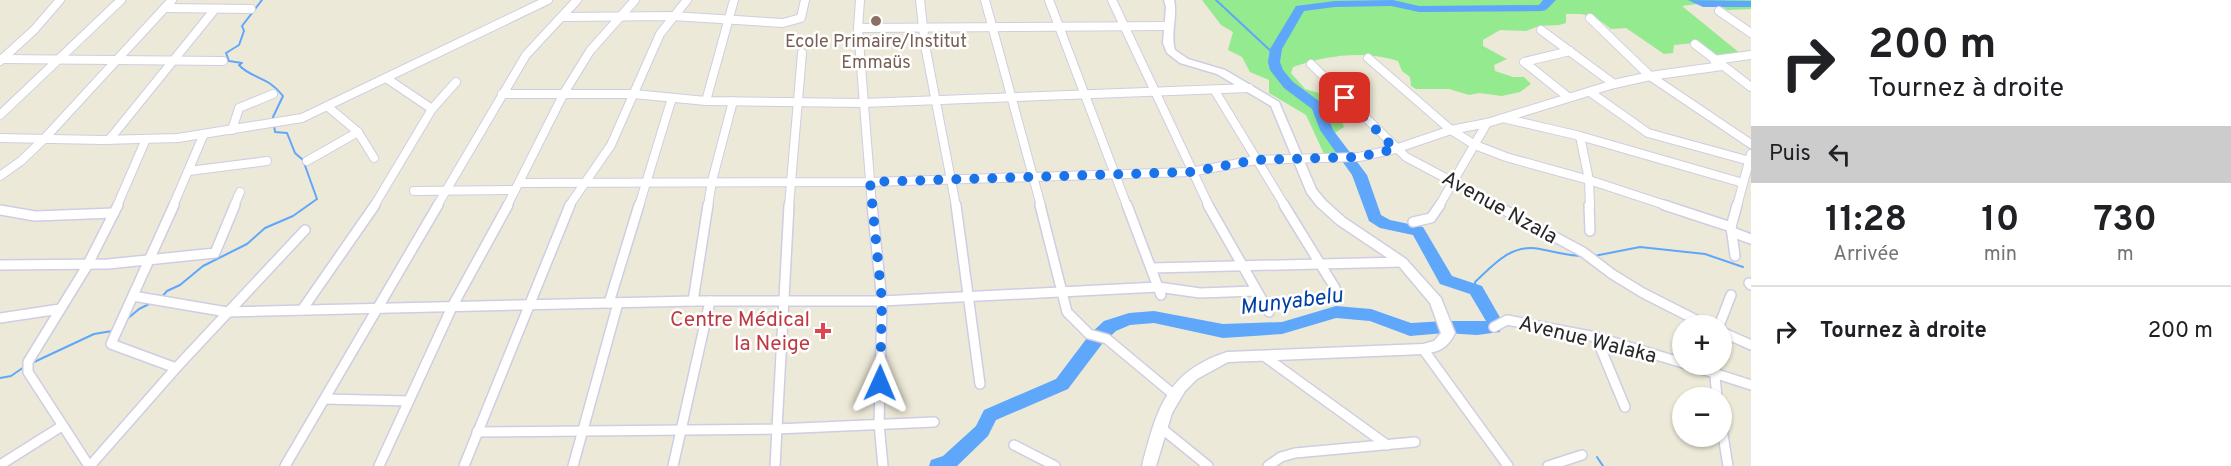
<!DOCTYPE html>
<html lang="fr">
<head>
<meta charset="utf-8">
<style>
  :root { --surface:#fff; --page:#f6f6f6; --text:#202124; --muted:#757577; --line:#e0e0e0 }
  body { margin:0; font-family:Overpass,sans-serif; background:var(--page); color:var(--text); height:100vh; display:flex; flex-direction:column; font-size:22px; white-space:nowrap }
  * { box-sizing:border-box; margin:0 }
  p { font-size:20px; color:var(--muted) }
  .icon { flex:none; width:33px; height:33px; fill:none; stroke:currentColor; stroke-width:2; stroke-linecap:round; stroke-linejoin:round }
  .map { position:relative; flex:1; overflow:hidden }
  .sheet { display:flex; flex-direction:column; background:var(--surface); width:480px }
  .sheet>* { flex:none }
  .banner { background:#fff; color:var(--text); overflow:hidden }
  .fabs { position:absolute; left:1672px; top:315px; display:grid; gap:12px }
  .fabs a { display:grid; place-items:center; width:60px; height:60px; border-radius:50%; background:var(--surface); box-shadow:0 2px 4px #0004; font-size:30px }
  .pin { position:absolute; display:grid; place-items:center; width:51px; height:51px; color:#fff; margin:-26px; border-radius:12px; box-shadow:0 3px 9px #0006 }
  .me { position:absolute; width:66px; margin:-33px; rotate:1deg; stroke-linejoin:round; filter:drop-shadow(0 0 4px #0008) }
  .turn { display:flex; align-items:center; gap:21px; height:126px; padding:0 18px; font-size:27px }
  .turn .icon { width:78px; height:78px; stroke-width:2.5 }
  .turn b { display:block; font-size:42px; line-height:51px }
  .then { display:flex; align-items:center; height:57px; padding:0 18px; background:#0003; gap:12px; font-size:22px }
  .eta { display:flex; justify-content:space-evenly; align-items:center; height:102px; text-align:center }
  .eta b { font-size:36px; font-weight:700; line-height:42px }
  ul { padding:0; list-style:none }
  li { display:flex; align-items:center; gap:18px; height:90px; padding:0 18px; border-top:2px solid var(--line) }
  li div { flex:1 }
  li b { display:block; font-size:22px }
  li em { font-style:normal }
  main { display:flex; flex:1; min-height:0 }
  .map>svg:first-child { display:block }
  .green { fill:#94ea8e }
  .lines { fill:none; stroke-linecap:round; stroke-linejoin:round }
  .stream { stroke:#5ea7fb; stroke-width:2 }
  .river { fill:#5ea7fb; fill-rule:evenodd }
  .street-far1-casing { stroke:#cfcde3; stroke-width:10 }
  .street-casing { stroke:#cfcde3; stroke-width:12 }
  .secondary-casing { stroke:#cfcde3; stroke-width:3 }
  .street-far1 { stroke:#fff; stroke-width:8 }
  .street { stroke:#fff; stroke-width:9 }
  .secondary { fill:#fff; fill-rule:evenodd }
  .route { stroke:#1a73e8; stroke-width:10; stroke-dasharray:0 18 }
  .education-dot { fill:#8d6e63; stroke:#fff; stroke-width:2 }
  .health-dot { fill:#e0444e; stroke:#fff; stroke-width:2 }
  .labels { text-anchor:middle; stroke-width:5; stroke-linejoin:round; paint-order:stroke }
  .far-education-label { font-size:18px; fill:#785e54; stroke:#fff }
  .street-label { font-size:21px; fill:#282828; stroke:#fff }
  .health-label { font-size:21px; fill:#be3a42; stroke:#fff; text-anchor:end }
  .water-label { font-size:22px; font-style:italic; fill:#0040a4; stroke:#fff }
</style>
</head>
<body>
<main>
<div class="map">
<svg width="1751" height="466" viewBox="0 0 1751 466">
  <rect width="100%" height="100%" fill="#ede9d8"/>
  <path class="green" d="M1202 0H1751V9L1727 10 1714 2 1682 6 1741 54 1714 56 1695 43 1674 45 1673 53 1664 54 1626 28 1611 29 1594 16 1580 14H1566V23L1559 25 1539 26 1526 31 1500 30 1483 40V46L1507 59 1494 65 1495 71 1513 77H1524L1531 84 1520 92 1502 96 1479 93 1469 95 1449 89H1416L1411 86 1410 77 1402 71 1398 61C1365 50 1326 55 1293 67L1291 73 1305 89 1322 94 1338 112 1344 127 1333 134 1339 146 1336 155 1324 154 1306 115 1269 93V80L1250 72 1242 57 1228 50 1233 32 1221 25Z"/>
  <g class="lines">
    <g class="stream">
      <polyline points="1216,0 1274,54"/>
      <polyline points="1594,256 1640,247 1705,254 1743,267"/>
      <path d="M1476 290 1475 282C1494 264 1512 243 1540 249 1555 252 1568 256 1583 256"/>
      <path d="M161 298 167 291 180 285 203 266 247 244 265 228 293 216 317 199 303 160 295 153 287 133 275 132 273 117 283 96C268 76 250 78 239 65L242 63 229 61 226 53 239 45 244 31 242 26 262 0"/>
      <polyline points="126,320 139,309 153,302"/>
      <polyline points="32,363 94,334 112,331"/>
      <polyline points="0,378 11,376 24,367"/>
      <polyline points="1597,457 1603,466"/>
    </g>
    <g class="river">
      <polygon points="1393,0 1419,6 1539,5 1543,0 1556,0 1546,10 1542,11 1419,12 1391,6 1335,7 1304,11 1282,49 1280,62 1283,70 1293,82 1323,104 1333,130 1367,175 1381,215 1390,220 1423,227 1452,276 1482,286 1502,321 1500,332 1477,335 1445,333 1410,336 1370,321 1336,318 1282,334 1223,338 1154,323 1130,325 1116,331 1102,344 1068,389 996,420 988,436 957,466 929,466 931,460 943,456 976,426 984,410 1056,379 1090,334 1104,321 1129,313 1154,311 1223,324 1282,322 1336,306 1371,309 1411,323 1445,321 1486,321 1470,294 1440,284 1413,235 1380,228 1369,221 1352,175 1320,130 1312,109 1284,88 1270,70 1268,62 1270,49 1296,6 1335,1"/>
      <polygon points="1688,0 1751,1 1751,7 1703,7"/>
    </g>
    <defs>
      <g id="street-far1">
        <polyline points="860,0 858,28 872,206"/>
        <polyline points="920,0 925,45 956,206"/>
        <polyline points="985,0 1041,206"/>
        <polyline points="1049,0 1127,206"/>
        <polyline points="1112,0 1209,206"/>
        <polyline points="165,8 251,9"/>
        <polyline points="1719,11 1751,33"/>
        <polyline points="564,17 672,16 783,23 801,18 805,0"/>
        <polyline points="1590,18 1650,76 1751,144"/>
        <polyline points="858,28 1169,26"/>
        <polyline points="1541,30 1614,84"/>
        <polyline points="1695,44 1751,87"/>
        <polyline points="1368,58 1451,130 1475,145 1506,157 1589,180 1668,206"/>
        <polyline points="0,59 223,61"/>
        <polyline points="1714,60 1751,55"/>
        <polyline points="0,61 34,30 60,0"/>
        <polyline points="1311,64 1406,157 1498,206"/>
        <polyline points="386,78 432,109"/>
        <polyline points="1215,91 1285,206"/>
        <polyline points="1590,92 1648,133 1750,161"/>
        <polyline points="502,94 634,94 706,101 863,103 1249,88"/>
        <polyline points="1568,97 1524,62 1570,51"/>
        <polyline points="706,101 734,0"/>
        <polyline points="327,106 358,132 374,158"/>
        <polyline points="0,115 121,0"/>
        <polyline points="1503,118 1580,136 1743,183"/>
        <polyline points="232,130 239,108 273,94"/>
        <polyline points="1580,136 1589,180 1590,206"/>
        <polyline points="0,138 102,140 178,138 302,118 548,0"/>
        <polyline points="109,140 215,9"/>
        <polyline points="307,161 358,132"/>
        <polyline points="189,171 267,161"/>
        <polyline points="0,176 21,161 44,139 172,0"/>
        <polyline points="520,183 870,182 1190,172 1256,160 1359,157 1395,149 1451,130 1487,123 1614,84 1650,76 1722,66"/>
        <polyline points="414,191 515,190"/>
        <polyline points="117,206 146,139"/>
        <polyline points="173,206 203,136"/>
        <polyline points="234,206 240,192"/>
        <polyline points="374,206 432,109 456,82"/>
        <polyline points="437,206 526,55 577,0"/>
        <polyline points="507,206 564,93 590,51 635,0"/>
        <polyline points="569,206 611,145 660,34 687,0"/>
        <polyline points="639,206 672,98"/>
        <polyline points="708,206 712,181 733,101"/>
        <polyline points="789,206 802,53"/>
        <polyline points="1439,206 1487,123"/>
        <polyline points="1737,206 1751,154"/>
      </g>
      <g id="street">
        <polyline points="174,205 111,344 176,368"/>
        <polyline points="872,205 882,301 879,424 883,466"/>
        <polyline points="956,205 980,384"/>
        <polyline points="1040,205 1067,312 1089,334 1107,339 1173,394"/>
        <polyline points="1127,205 1161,295"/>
        <polyline points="1208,205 1269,312"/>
        <polyline points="1284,205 1335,288"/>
        <polyline points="1495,205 1583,252 1612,274 1643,293 1708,326"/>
        <polyline points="1589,205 1590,231"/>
        <polyline points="1664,205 1731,227"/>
        <polyline points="0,210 35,216 114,213"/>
        <polyline points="1413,222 1431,218 1440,205"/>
        <polyline points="1732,232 1751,239"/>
        <polyline points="1735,256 1731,227 1737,205"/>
        <polyline points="0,265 108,264 215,253 235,205"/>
        <polyline points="1152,268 1402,262"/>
        <polyline points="1749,283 1751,285"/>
        <polyline points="133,296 227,312 693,301 882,301 1158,287 1200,293 1256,291"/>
        <polyline points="693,301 708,205"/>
        <polyline points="609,303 639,205"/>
        <polyline points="302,310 375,205"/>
        <polyline points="0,318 60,309"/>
        <polyline points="1719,326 1731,295"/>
        <polyline points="1494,327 1507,320 1596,337 1683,363"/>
        <polyline points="1722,332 1751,345"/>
        <polyline points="1596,337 1625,407"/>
        <polyline points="1423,349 1508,466"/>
        <polyline points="1264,356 1387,445"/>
        <polyline points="1686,364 1751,385"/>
        <polyline points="1714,364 1717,398"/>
        <polyline points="325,399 409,401"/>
        <polyline points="1160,427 1208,466"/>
        <polyline points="1722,429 1728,466"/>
        <polyline points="477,432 777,429 934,422"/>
        <polyline points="1014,445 1055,466"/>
        <polyline points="0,465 62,426"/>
        <polyline points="89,466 28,372 28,362 87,266 118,205"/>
        <polyline points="90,466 176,368 305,230"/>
        <polyline points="285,466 438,205"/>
        <polyline points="379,466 452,307 508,205"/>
        <polyline points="464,466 570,205"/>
        <polyline points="573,466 618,303"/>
        <polyline points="673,466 710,301"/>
        <polyline points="775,466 789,205"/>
        <polyline points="1268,466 1281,457 1295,453 1415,442"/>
        <polyline points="1548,466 1582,455"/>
      </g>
      <path id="secondary" d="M1164 0H1174C1178 16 1170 33 1175 50L1188 59 1225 70 1279 102 1316 189 1325 200 1345 218 1406 259 1441 298 1455 333C1448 348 1439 352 1423 354L1228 362 1197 379 1185 391 1172 413 1156 466H1142C1157 409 1166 372 1227 352L1423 344 1434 341 1441 333 1430 303 1398 265 1337 224 1317 206 1307 193 1271 106 1217 74 1180 63 1167 53 1163 43 1166 7Z"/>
    </defs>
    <use href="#street-far1" class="street-far1-casing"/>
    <use href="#street" class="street-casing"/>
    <use href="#secondary" class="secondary-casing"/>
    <use href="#street-far1" class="street-far1"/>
    <use href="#street" class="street"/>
    <use href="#secondary" class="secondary"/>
  </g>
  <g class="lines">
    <polyline class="route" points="880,383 882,301 870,182 1190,172 1256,160 1359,157 1395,149 1345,98"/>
  </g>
  <circle class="education-dot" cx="876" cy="21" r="6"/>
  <path class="health-dot" d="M820 322h6v6h6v6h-6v6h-6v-6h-6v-6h6z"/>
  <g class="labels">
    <g class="far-education-label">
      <text x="876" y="47">Ecole Primaire/Institut<tspan x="876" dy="21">Emmaüs</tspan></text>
    </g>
    <g class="street-label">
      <text transform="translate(1500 207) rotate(29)" y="7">Avenue Nzala</text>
      <text transform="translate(1588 339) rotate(14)" y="7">Avenue Walaka</text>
    </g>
    <g class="health-label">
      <text x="810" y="326">Centre Médical<tspan x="810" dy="24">la Neige</tspan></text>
    </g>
    <g class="water-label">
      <text transform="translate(1291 300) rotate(-7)" y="8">Munyabelu</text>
    </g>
  </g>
</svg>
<div class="fabs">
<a>+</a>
<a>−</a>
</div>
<div class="pin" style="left:1345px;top:98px;background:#d93025"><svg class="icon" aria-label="arrive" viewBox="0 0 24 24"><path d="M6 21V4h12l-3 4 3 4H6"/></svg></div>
<svg class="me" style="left:880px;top:383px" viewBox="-20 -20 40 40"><path d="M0-17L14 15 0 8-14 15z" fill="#1a73e8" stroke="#fff" stroke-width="4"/></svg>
</div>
<section class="sheet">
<div class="banner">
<div class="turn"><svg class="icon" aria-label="right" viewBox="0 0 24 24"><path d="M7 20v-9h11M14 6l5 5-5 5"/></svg><div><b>200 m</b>Tournez à droite</div></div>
<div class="then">Puis<svg class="icon" aria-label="left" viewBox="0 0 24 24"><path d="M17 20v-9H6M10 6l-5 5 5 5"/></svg></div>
</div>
<div class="eta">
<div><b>11:28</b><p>Arrivée</p></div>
<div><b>10</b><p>min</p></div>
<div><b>730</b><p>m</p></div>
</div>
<ul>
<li><svg class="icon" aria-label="right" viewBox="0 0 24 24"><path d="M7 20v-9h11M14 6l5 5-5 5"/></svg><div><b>Tournez à droite</b></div><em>200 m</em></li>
</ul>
</section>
</main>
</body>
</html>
